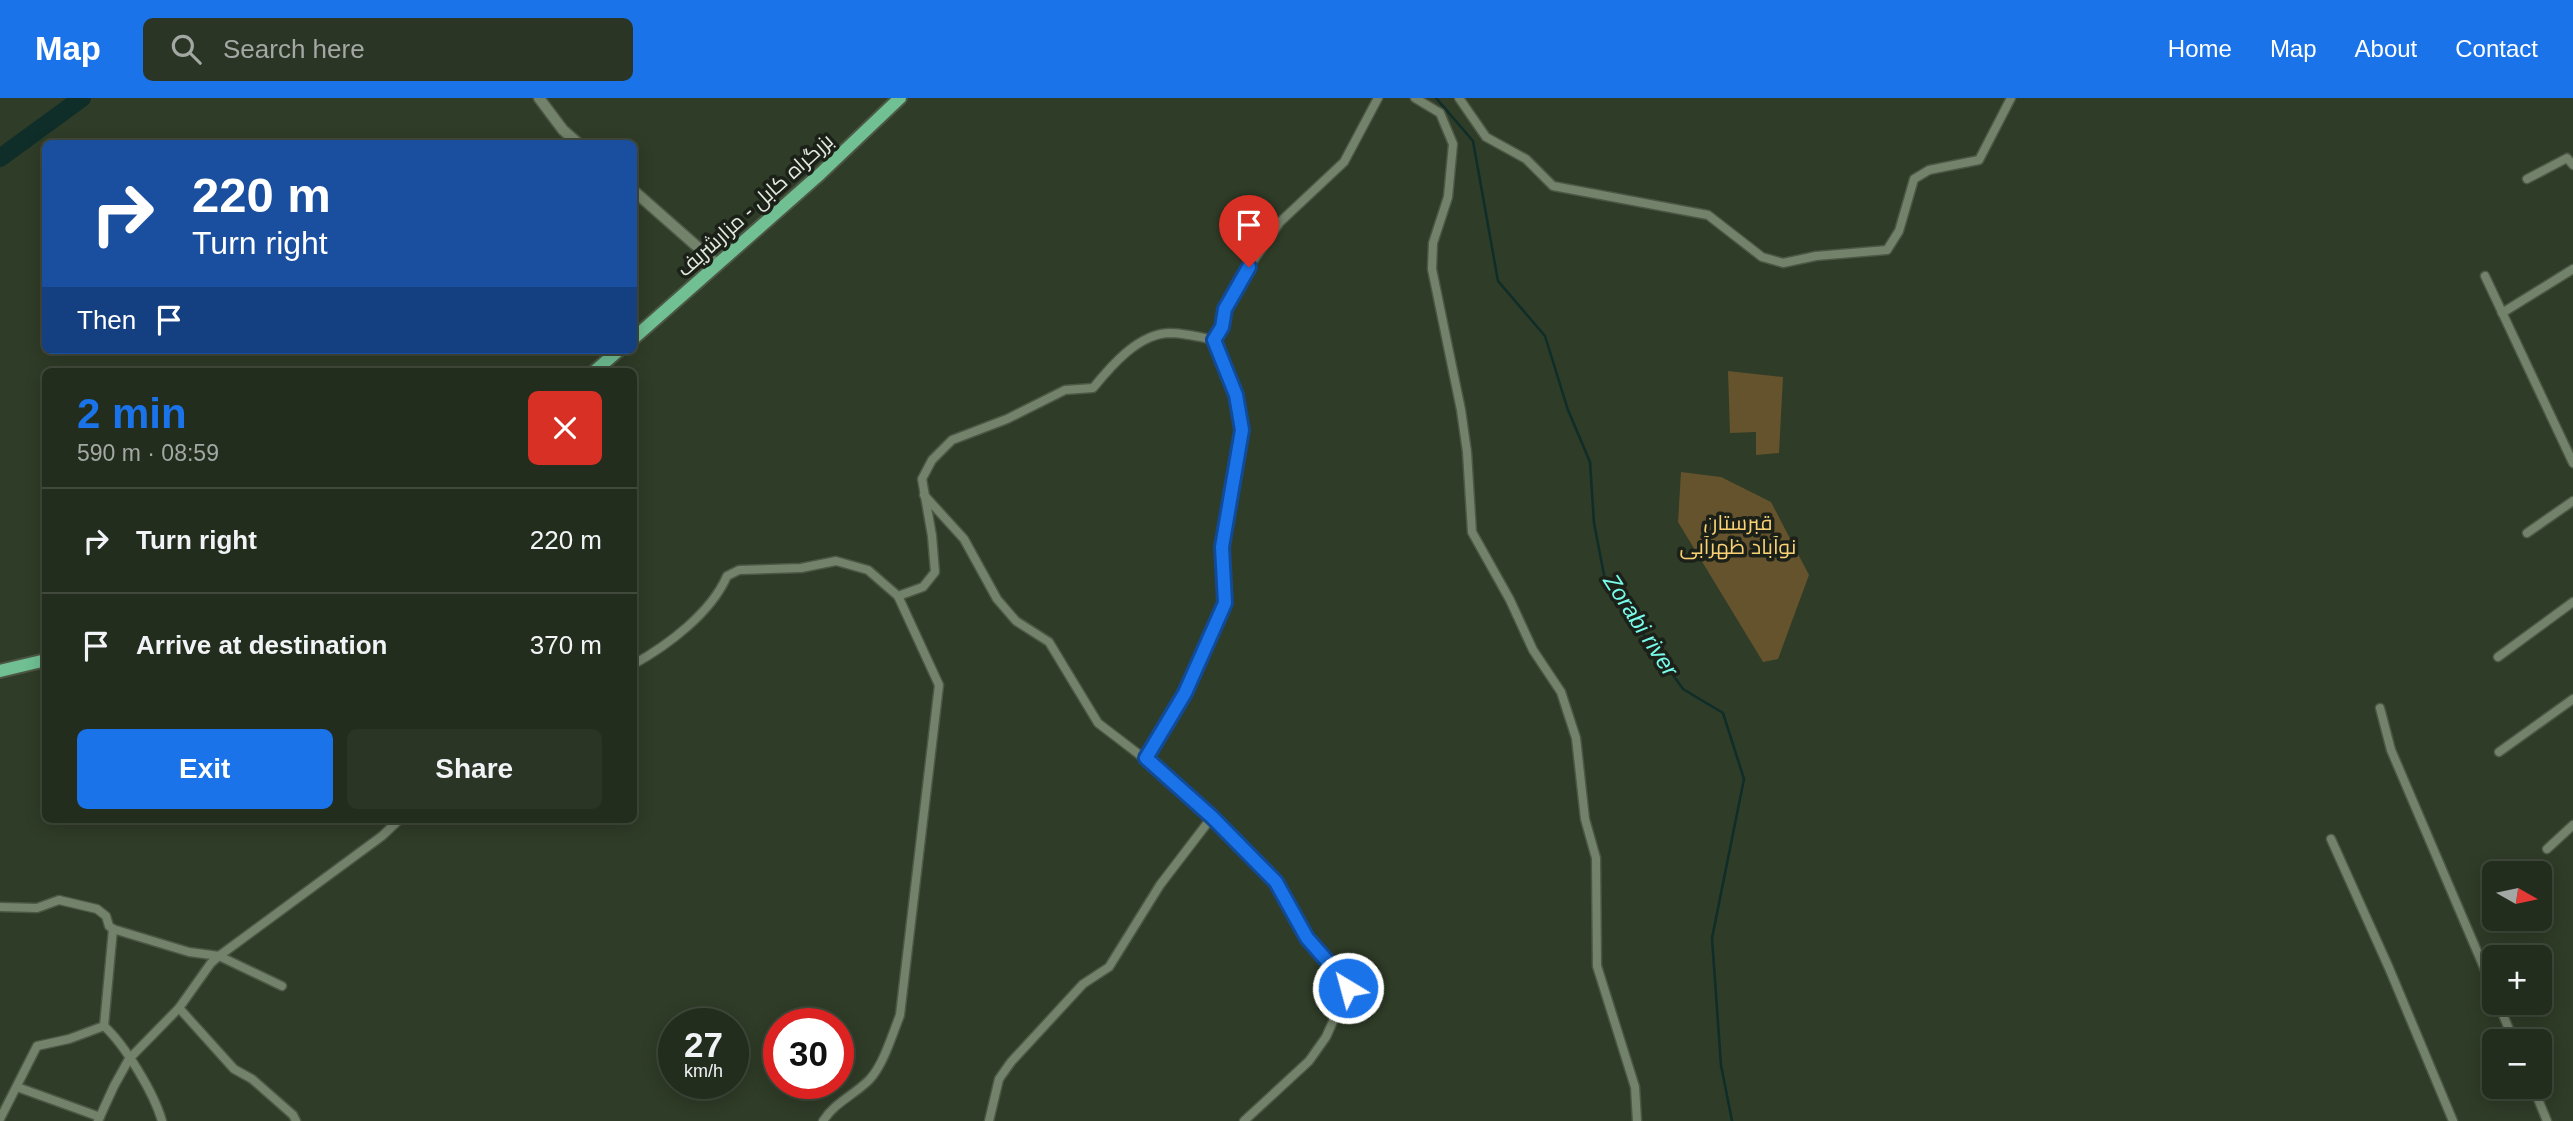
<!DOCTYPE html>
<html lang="en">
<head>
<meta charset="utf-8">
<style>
  :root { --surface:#232d1d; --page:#2b3526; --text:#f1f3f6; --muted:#a3a8a4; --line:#40493b; --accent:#1a73e8 }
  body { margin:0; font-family:Helvetica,Cairo,sans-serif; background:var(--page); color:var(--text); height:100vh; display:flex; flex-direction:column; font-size:26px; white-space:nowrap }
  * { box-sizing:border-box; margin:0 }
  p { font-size:23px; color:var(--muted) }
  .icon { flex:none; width:38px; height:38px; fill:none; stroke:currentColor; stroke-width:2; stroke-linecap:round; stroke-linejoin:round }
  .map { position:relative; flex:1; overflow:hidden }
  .drawer { position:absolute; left:42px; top:270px; width:595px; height:455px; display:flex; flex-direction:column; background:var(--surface); border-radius:10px; box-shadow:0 4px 18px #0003,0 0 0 2px var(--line) }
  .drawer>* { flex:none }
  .banner { position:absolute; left:42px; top:42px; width:595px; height:214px; border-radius:10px; box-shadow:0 4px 18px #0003,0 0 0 2px var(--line); background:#1a4fa0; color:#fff; overflow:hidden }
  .needle { width:46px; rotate:99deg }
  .controls { position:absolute; left:2482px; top:763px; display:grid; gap:14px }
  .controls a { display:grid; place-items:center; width:70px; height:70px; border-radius:10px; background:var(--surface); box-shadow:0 4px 18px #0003,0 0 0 2px var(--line); font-size:35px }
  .speed { position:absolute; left:658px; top:910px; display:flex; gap:14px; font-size:35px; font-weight:700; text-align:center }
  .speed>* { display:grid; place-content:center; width:91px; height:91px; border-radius:50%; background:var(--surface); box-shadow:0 4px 18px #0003,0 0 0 2px var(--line); line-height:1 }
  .speed small { font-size:18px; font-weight:400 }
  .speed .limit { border:10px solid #d22; background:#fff; color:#111 }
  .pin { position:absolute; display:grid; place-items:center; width:60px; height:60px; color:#fff; margin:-72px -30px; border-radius:50% 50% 50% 0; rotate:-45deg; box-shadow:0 0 7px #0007 }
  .pin .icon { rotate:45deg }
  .me { position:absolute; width:77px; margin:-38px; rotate:323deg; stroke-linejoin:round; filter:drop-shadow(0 0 5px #0008) }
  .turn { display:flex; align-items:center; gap:24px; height:147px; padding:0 35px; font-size:32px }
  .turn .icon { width:91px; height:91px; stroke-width:2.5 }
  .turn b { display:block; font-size:49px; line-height:60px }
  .then { display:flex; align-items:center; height:66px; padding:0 35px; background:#0003; gap:14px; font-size:26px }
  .round { display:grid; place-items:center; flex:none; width:74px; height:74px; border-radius:10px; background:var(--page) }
  .headline { display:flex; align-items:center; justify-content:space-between; height:119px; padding:0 35px }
  h1 { font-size:42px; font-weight:600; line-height:52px; color:var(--accent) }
  .action { display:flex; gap:14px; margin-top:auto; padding:14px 35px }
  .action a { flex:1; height:80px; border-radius:10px; background:var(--accent); color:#fff; font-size:28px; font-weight:600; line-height:80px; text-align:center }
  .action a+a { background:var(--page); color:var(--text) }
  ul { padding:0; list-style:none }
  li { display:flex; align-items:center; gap:21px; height:105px; padding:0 35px; border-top:2px solid var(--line) }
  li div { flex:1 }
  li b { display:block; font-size:26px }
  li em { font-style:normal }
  header { display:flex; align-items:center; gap:42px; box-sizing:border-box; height:98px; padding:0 35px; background:var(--accent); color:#fff }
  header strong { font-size:33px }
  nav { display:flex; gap:38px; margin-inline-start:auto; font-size:24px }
  .search { width:490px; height:63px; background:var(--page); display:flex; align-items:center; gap:18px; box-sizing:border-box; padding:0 24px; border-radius:10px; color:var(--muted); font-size:26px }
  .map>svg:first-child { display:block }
  .green { fill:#64532d }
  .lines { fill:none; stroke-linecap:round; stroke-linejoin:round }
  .stream { stroke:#0f2d29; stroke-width:2.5 }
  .river { stroke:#0f2d29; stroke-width:18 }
  .minor-casing { stroke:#4c5745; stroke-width:11 }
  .tertiary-casing { stroke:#4c5745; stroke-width:13 }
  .trunk-casing { stroke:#4c5745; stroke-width:16 }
  .minor { stroke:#73826b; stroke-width:8 }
  .tertiary { stroke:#73826b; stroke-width:10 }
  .trunk { stroke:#70c093; stroke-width:12 }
  .route-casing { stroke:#114b97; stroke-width:18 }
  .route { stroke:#1a73e8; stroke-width:12 }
  .labels { text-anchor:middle; stroke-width:7; stroke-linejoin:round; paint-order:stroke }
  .street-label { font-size:21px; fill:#e2eadd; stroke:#1b2118 }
  .park-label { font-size:21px; fill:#fad174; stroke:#1b2118 }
  .water-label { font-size:23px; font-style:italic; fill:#78fceb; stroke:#1b2118 }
</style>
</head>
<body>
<header>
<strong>Map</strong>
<div class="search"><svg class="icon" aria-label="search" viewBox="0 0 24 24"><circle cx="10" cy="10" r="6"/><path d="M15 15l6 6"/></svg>Search here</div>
<nav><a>Home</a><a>Map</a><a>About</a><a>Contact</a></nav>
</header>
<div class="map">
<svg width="2573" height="1023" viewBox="0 0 2573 1023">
  <rect width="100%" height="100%" fill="#2f3c27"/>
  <g class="green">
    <polygon points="1728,273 1783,279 1779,355 1756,357 1756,334 1730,335"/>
    <polygon points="1681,374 1721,379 1771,404 1809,477 1778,561 1763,564 1678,424"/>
  </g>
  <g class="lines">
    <polyline class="stream" points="1436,0 1473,43 1498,183 1545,238 1568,312 1590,364 1594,425 1605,482 1683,591 1723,615 1744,681 1712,840 1721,967 1732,1023"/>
    <polyline class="river" points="0,60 82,0"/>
    <defs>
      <g id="minor">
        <polyline points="1415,0 1440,15 1453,46 1448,99 1433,145 1432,171 1461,312 1467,354 1472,434 1510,502 1533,552 1561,594 1576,640 1585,721 1596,760 1597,868 1635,989 1637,1023"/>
        <polyline points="1459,0 1486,39 1526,61 1553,88 1708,117 1762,159 1783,165 1816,158 1887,152 1899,133 1914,81 1929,72 1979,62 2011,0"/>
        <polyline points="2527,81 2567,60 2573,67"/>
        <polyline points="2485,178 2573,365"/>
        <polyline points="2502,215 2573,171"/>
        <polyline points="924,397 964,441 997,501 1016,523 1049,544 1098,625 1179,687 1276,784 1307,840 1344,881 1348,890 1326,939 1309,963 1244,1023"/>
        <polyline points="2527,435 2573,403"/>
        <polyline points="2498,559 2573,504"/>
        <path d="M634 566C668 547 711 515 727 478L739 472 801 470 836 463 868 472 898 498 923 489 935 474 932 438 922 381 932 362 952 342 1007 321 1065 292 1093 290C1111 268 1138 236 1169 235 1184 235 1200 239 1214 242L1222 229 1225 211 1249 169 1280 124 1344 64 1378 0"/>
        <polyline points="2380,610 2391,652 2494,893"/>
        <polyline points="2499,654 2573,601"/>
        <polyline points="1146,660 1185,595 1225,505 1222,449 1242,332 1236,297 1214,242"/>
        <polyline points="2331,741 2389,870 2453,1023"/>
        <polyline points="2547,751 2573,727"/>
        <polyline points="0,809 37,810 59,802 97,811 106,818 109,828 113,831 189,854 219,858 382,738 400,721"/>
        <polyline points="2498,905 2514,943"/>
        <polyline points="179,910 234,971 252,981 293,1017 296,1023"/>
        <path d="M104 928C125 947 154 995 162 1023"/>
        <polyline points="104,928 113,831"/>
        <polyline points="17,989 100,1019"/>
        <polyline points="2533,989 2547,1023"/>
        <polyline points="0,1021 37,948 69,941 104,928"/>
        <polyline points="98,1023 114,988 129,961 179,910 211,865 219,858 282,888"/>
        <path d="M823 1023C834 1005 854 997 869 982 883 968 893 935 900 917L939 587 898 498"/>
        <polyline points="989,1023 999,981 1011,964 1083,886 1109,869 1160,787 1212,719"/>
      </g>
      <g id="tertiary">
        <polyline points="539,0 563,32 579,46"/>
        <polyline points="634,93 718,167"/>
      </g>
      <g id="trunk">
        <polyline points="634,240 820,76 900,0"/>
        <polyline points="595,273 619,252"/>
        <polyline points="0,573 46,562"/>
      </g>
    </defs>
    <use href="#minor" class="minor-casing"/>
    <use href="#tertiary" class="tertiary-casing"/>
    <use href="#trunk" class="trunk-casing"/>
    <use href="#minor" class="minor"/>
    <use href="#tertiary" class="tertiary"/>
    <use href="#trunk" class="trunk"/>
  </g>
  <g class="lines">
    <defs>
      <polyline id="route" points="1249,169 1225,211 1222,229 1214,242 1236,297 1242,332 1222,449 1225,505 1185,595 1146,660 1212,719 1276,784 1307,840 1343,881 1348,890"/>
    </defs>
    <use href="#route" class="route-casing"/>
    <use href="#route" class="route"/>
  </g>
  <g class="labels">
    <g class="street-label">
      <text transform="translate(755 107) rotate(-42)" y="7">بزرگراه کابل - مزارشریف</text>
    </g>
    <g class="park-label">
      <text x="1738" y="432">قبرستان<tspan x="1738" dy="24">نوآباد ظهرآبی</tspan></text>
    </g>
    <g class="water-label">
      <text transform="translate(1641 527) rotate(57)" y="8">Zorabi river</text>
    </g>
  </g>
</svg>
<div class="controls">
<a><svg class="needle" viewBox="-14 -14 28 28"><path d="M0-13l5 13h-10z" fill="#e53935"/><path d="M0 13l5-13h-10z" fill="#a3a8a4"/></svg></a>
<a>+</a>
<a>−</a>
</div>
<div class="speed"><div>27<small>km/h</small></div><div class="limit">30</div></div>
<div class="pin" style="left:1249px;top:169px;background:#d93025"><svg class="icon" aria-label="arrive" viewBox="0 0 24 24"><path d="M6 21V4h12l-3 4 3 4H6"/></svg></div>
<svg class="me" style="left:1348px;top:890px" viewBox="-20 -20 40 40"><circle r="17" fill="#1a73e8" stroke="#fff" stroke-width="3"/><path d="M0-11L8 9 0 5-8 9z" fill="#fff"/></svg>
<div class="banner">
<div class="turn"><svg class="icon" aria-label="right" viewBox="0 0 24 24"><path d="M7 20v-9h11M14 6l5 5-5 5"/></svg><div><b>220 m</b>Turn right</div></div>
<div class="then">Then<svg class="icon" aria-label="arrive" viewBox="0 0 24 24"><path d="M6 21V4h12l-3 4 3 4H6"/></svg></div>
</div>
<section class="drawer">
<div class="headline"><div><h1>2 min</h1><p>590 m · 08:59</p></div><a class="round" style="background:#d93025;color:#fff"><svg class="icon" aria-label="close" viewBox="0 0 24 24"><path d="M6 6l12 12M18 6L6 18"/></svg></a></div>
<ul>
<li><svg class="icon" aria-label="right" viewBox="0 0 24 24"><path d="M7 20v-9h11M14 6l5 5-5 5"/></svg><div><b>Turn right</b></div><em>220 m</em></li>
<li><svg class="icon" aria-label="arrive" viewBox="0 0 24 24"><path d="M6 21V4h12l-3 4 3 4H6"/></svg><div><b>Arrive at destination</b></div><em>370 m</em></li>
</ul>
<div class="action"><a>Exit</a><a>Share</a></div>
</section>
</div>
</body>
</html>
